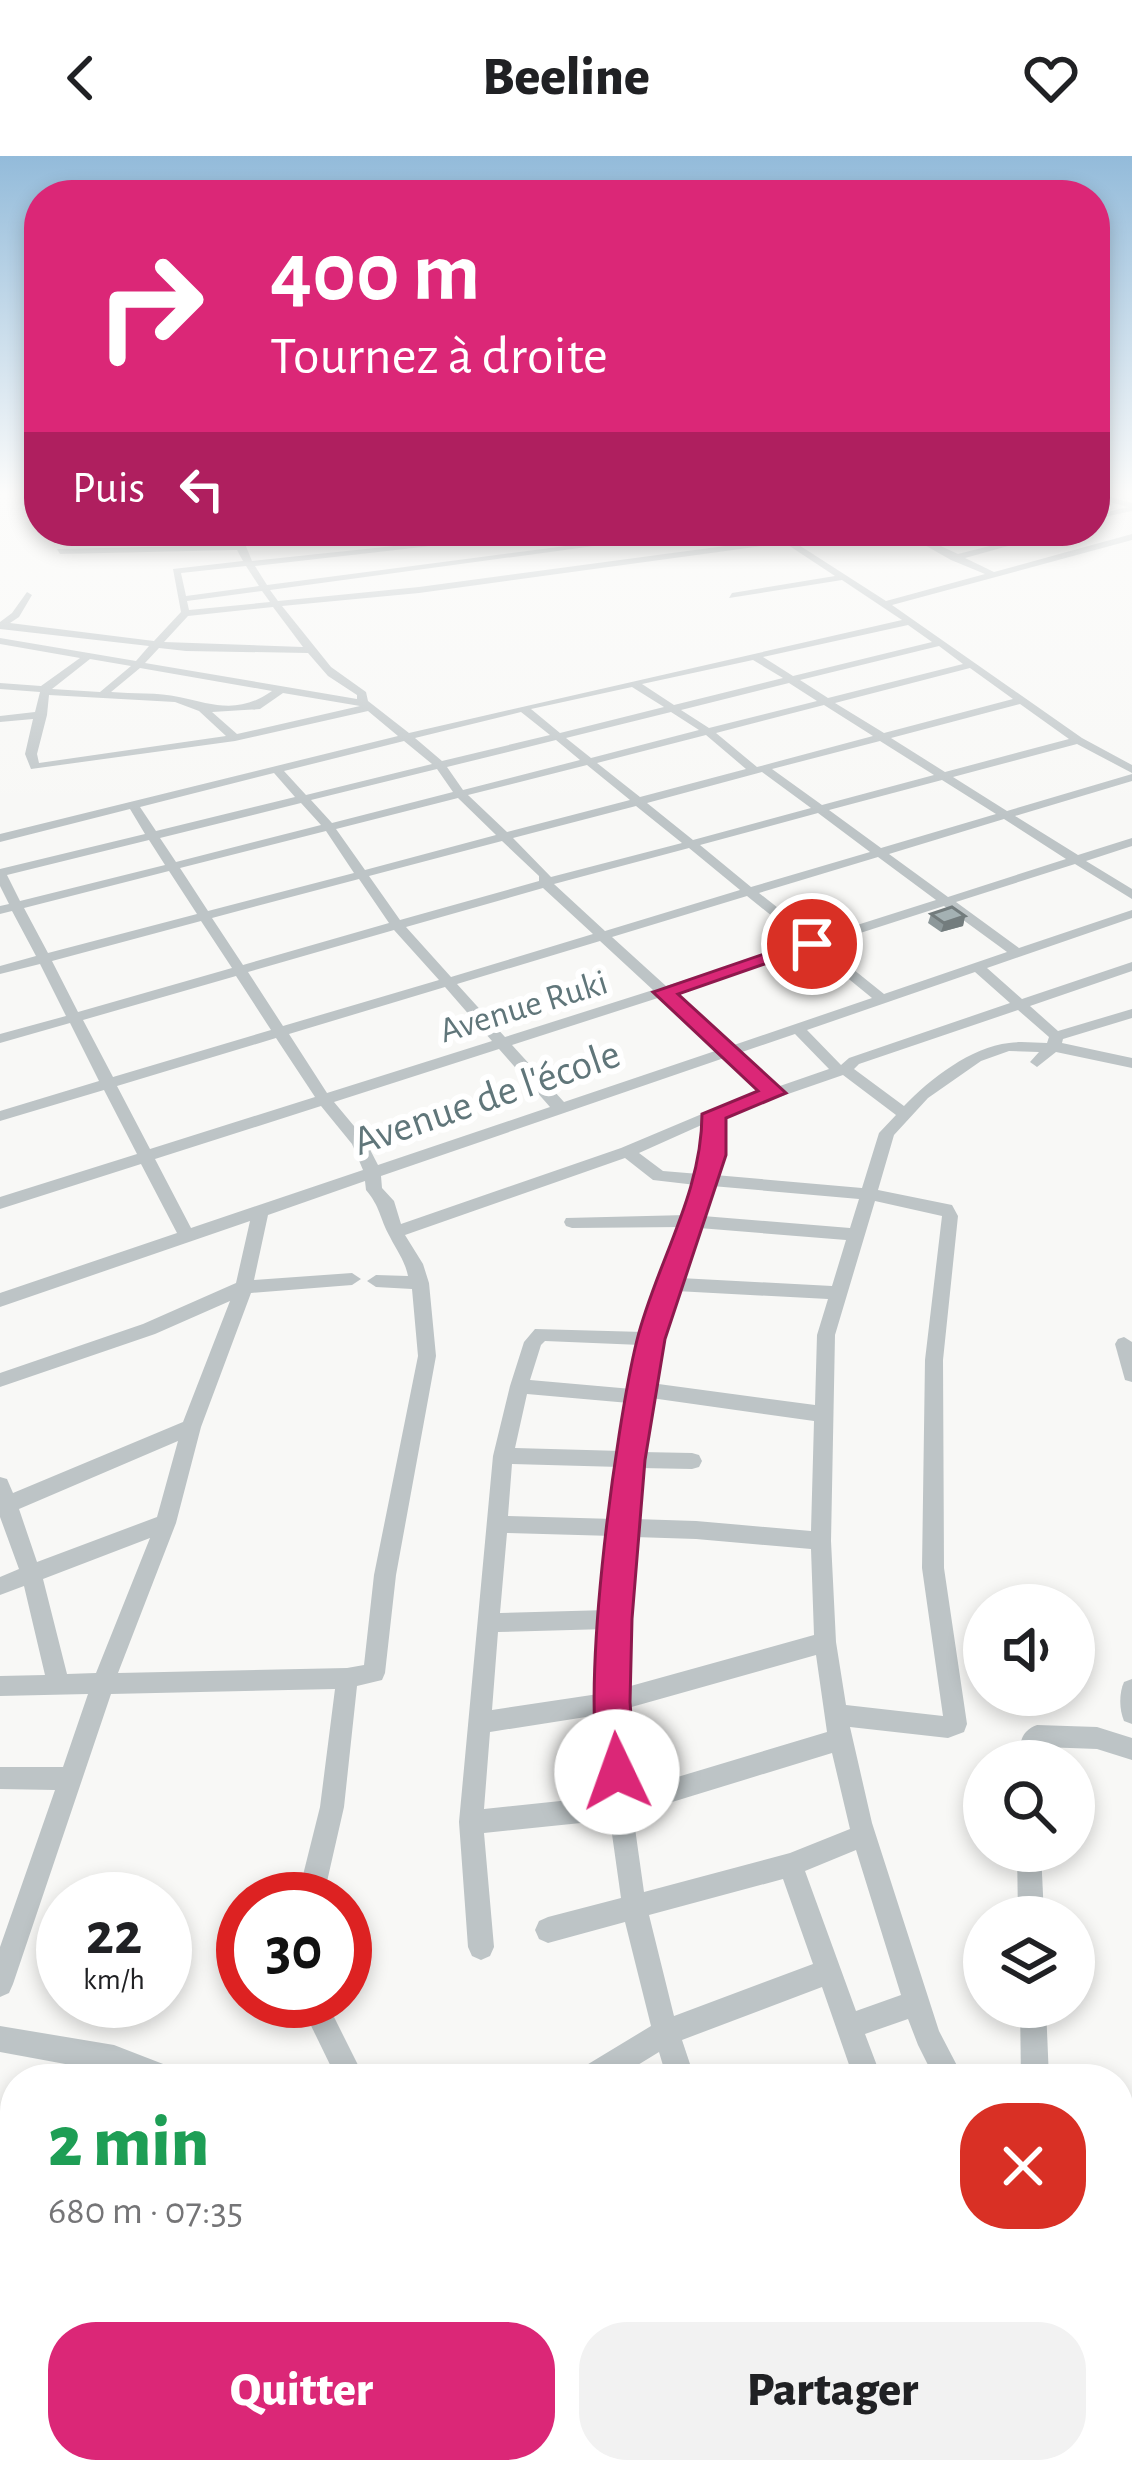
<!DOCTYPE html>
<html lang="fr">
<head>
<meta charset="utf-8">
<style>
  :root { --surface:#fff; --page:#f2f2f2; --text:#202124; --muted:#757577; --accent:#db2777 }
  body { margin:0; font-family:"Alegreya Sans",sans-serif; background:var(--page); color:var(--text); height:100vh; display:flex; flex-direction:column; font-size:45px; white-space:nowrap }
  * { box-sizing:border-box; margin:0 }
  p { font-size:39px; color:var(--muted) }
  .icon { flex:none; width:66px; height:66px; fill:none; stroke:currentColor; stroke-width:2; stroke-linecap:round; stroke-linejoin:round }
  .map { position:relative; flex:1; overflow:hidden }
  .side { position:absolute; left:0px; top:1908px; width:1134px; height:420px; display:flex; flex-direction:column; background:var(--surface); border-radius:48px 48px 0 0; box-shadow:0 6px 18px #0003 }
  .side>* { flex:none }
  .banner { position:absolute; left:24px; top:24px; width:1086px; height:366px; border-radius:48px; box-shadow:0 6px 18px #0003; background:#db2777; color:#fff; overflow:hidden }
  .controls { position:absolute; left:963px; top:1428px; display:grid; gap:24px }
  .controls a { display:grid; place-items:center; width:132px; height:132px; border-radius:50%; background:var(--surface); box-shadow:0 6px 18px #0003; font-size:60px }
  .speed { position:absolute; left:36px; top:1716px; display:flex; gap:24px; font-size:60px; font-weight:700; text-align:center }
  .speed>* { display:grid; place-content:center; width:156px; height:156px; border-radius:50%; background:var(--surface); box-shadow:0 6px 18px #0003; line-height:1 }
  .speed small { font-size:30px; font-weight:400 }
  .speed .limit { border:18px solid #d22; background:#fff; color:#111 }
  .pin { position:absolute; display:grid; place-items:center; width:102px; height:102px; color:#fff; margin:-51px; border:6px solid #fff; border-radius:50%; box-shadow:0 3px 12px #0007 }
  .me { position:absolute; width:132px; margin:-66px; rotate:357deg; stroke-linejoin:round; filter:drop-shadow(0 0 9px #0008) }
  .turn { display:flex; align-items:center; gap:42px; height:252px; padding:0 48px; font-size:54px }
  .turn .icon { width:156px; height:156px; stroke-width:2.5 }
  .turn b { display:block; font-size:84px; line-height:102px }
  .then { display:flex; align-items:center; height:114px; padding:0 48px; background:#0003; gap:24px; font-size:45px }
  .round { display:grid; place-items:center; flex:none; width:126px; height:126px; border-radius:48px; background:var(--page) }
  .headline { display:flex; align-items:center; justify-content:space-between; height:204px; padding:0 48px }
  h1 { font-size:72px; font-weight:800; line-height:90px; color:#1e9e55 }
  .primary-button { display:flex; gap:24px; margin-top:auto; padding:24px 48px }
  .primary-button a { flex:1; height:138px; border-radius:48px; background:var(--accent); color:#fff; font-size:48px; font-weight:800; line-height:138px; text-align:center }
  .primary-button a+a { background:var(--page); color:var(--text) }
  header { display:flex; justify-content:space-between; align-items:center; height:156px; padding:0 48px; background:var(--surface); font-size:54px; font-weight:800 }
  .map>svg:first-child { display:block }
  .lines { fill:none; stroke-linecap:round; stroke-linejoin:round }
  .minor { fill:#bdc4c6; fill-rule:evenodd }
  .wall { fill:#8d989a }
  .shaded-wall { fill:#737c7d }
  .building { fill:#a4b1b3; stroke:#737c7d; stroke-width:3 }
  .route { fill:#db2777; stroke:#8e194d; stroke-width:3 }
  .labels { text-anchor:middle; stroke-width:12; stroke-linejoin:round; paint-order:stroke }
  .far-street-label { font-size:36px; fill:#60767a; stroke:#fff }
  .street-label { font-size:42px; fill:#60767a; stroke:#fff }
</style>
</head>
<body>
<header><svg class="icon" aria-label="back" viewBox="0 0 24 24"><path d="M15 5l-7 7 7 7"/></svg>Beeline<svg class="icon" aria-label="heart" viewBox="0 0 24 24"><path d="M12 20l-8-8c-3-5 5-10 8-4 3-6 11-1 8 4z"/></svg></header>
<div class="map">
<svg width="1132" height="2328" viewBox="0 0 1132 2328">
  <rect width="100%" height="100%" fill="#f8f8f6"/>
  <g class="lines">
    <g class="minor">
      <polygon points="1095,337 1132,347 1132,355 1095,363 1095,359 1128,351 1095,342"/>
      <path d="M232 375H272L241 378 252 405 535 375H563L255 410 267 429 681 375H704L270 434 278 445 419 431 778 383 773 378 777 375 886 445 985 418 951 404 900 375H911L923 381 964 375 930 385 958 398 1048 375V379L965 402 994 416 1132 378V384L892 449 1082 582 1132 609V617L1077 588 953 621 1007 655 1132 618V625L1015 660 1078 699 1132 682V690L1086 705 1132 733V743L1075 708 956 746 1019 792 1132 754V762L987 812 1022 843 1132 806V815L1030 850 1058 875 1132 853V862L1063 883 1062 887 1132 902V912L1056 896 1037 911 1030 906 1039 896 1009 895 981 905 928 942 894 979 878 1034 952 1049 958 1060 943 1204 944 1412 967 1568 964 1576 948 1582 850 1571 872 1667 939 1875 964 1923H935L918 1889 908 1863 865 1878 882 1923H854L822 1831 682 1884 695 1923H667L659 1896 615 1923H576L580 1913 651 1870 625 1766 548 1787 539 1783 535 1774 539 1765 548 1761 621 1742 610 1664 484 1677 494 1791 490 1800 481 1804 472 1800 468 1791 459 1666 493 1300 510 1230 524 1186 535 1173 644 1176 659 1131 657 1128 662 1123 682 1071 572 1072 566 1070 564 1066 566 1062 687 1059 696 1029 653 1024 625 1002 405 1079 423 1108 429 1127 436 1200 396 1419 385 1517 382 1524 357 1530 344 1651 323 1743H297L320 1651 335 1533 111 1538 13 1828 9 1837 0 1841V1791L55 1634 0 1633V1611H63L88 1538 0 1540V1520L45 1519 24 1430 0 1439V1421L19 1413 0 1361V1321L7 1323 13 1337 183 1266 230 1145 155 1178 0 1231V1217L143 1168 236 1127 250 1065 0 1151V1137L177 1077 141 1008 0 1053V1041L137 998 104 934 0 965V955L99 925 70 867 0 887V878L66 860 40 808 0 818V810L36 800 12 755 0 758V750L9 748 0 730V713L145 678 130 653 0 686V678L398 580 368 555 235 585 31 613 25 598 33 563 0 566V560L35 556 40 536 0 533V527L41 530 80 502 0 488V482L136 505 149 490 0 473V466L12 457 27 436 32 439 19 461 10 467 154 485 181 456 173 413 243 405 237 394 60 398 57 393 235 389ZM785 387 835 420 732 437 729 442 842 424 902 464 409 577 368 545 366 536 331 511 282 450 419 437ZM246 410 259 430 186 440 181 417ZM262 435 270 446 189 454 187 445ZM273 451 303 491 164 486 188 460ZM908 469 932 486 793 520 763 501ZM939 490 963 508 828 542 800 524ZM159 492 186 495 308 497 328 520 357 539V543L145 507ZM90 503 131 510 100 536 52 533ZM753 504 783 522 674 549 642 528ZM140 512 272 535C239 558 215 549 179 541 158 536 133 538 111 536ZM970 512 1013 543 884 577 835 547ZM789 527 817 545 709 572 681 554ZM632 531 664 551 560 577 531 553ZM283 537 360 550 237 578 212 556 260 553ZM49 539 175 546 199 555 226 580 39 607 37 598 47 559ZM1020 548 1069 583 945 616 891 582ZM824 549 873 580 757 611 716 577ZM521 556 550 579 442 605 415 582ZM671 556 699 574 591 602 566 582ZM706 579 746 613 640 641 597 607ZM556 584 580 604 463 634 447 611ZM404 585 432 608 306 639 284 615ZM880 585 934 619 822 649 772 613ZM587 609 630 644 507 676 468 639ZM437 613 453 636 332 667 311 644ZM762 616 811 652 693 684 647 647ZM274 617 295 641 156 675 140 651ZM942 624 996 658 881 692 829 654ZM458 642 496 679 365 714 336 673ZM301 647 321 669 176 706 160 682ZM636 650 682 687 551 721 513 682ZM818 657 870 696 751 731 700 689ZM1004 663 1066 703 948 741 889 698ZM326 675 354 717 208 755 180 712ZM149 684 165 709 20 745 7 719ZM502 685 539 720V725L400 764 369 720ZM689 692 740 734 605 775 554 728ZM878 701 936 744 816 782 759 737ZM169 715 197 758 48 797 24 752ZM359 723 389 767 243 809 212 762ZM543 732 593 778 451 821 406 771ZM747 740 804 786 666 830 612 781ZM944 750 1007 796 884 838 823 789ZM201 765 232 812 78 856 52 805ZM394 774 439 824 283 870 248 816ZM600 785 653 834 505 881 457 828ZM812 793 872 842 731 890 673 837ZM975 816 1010 847 849 902 841 909 807 874ZM236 820 271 874 113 921 83 864ZM445 831 492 885 327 937 289 878ZM661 841 718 894 564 946 512 889ZM1018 854 1049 881 1047 887C1035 887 1021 885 1009 887 971 891 930 923 904 950L854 913 859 908ZM795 878 829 913 777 931 739 897ZM276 882 315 941 150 993 117 930ZM499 893 550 951 378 1009 364 982 334 946ZM727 901 764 936 709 955 621 992 401 1068 394 1045 382 1032 381 1020ZM843 919 896 959 879 977 862 1032 715 1019 722 984V961ZM321 950 352 988 363 1014 191 1072 155 1003ZM706 967 699 1018 663 1015 639 997ZM365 1025 366 1034C381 1052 379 1061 390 1081 397 1095 405 1105 408 1120L376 1119 367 1125 376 1131 412 1133 418 1200 374 1419 364 1509 347 1512 118 1517 176 1367 201 1271 251 1137 352 1129 361 1123 352 1117 254 1124 268 1059ZM712 1030 859 1043 850 1072 703 1060ZM875 1045 942 1060 925 1204 922 1412 943 1560 846 1549 836 1486 831 1385 835 1179ZM699 1072 846 1084 832 1130 680 1122ZM676 1135 828 1143 817 1179 815 1249 651 1227 660 1184ZM545 1185 641 1189 632 1233 530 1224 541 1189ZM527 1238 629 1247 622 1295 515 1292ZM651 1242 814 1265 811 1375 696 1365 635 1363 640 1312 692 1313 699 1311 702 1305 699 1299 692 1297 642 1296ZM178 1285 157 1361 37 1406 19 1353ZM512 1308 620 1311 615 1363 508 1360ZM507 1377 613 1380 608 1454 500 1457ZM634 1381 696 1383 811 1393 814 1479 627 1531ZM150 1382 96 1517 67 1518 43 1423ZM607 1473 605 1537 492 1554 498 1476ZM816 1499 827 1576 631 1635 628 1552ZM605 1558 608 1640 484 1653 490 1576ZM832 1597 850 1673 790 1697 644 1736 633 1658ZM856 1694 901 1839 856 1855 805 1715ZM783 1723 813 1808 674 1860 649 1759Z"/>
      <polygon points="1124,1181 1132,1186 1132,1226 1125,1224 1115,1188 1118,1183"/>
      <path d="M1132 1523V1568L1124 1565C1119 1553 1119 1537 1124 1526Z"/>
      <path d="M1037 1569 1097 1571 1132 1582V1604L1097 1593 1043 1591 1044 1605H1020C1020 1588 1019 1576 1037 1569Z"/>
      <polygon points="1017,1695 1041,1695 1044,1761 1018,1761"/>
      <polygon points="299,1845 326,1845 365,1923 337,1923"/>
      <polygon points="1020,1851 1046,1851 1049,1923 1021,1923"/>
      <polygon points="0,1870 114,1889 176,1913 180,1923 131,1923 114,1917 0,1896"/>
      <polygon points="1119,2073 1132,2079 1132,2110 1119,2104"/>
      <polygon points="15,2221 15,2282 11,2291 0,2296 0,2236 4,2226"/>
      <polygon points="138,2313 170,2313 166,2328 134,2328"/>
      <polygon points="354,2313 387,2313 394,2328 361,2328"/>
      <polygon points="472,2313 509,2313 501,2328 464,2328"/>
      <polygon points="563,2313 597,2313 604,2328 570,2328"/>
      <polygon points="723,2313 764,2313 755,2328 714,2328"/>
      <polygon points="820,2313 852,2313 858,2328 826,2328"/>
      <polygon points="1080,2313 1116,2313 1124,2328 1088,2328"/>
    </g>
  </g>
  <polygon class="wall" points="931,758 965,760 963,770 941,776 928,767"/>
  <polygon class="shaded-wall" points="965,760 963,770 941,776 944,767"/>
  <polygon class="building" points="952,751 965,760 944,767 931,758"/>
  <linearGradient id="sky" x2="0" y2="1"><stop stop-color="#93bbda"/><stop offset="0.51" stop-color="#fcfcfb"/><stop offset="1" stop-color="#fcfcfb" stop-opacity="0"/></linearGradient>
  <rect width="1132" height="661" fill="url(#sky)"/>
  <path class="route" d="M805 784 822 788 678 838 786 937 726 962V999L665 1183 645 1304 632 1463 630 1546 635 1616 629 1628 617 1633 604 1628C575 1559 617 1264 637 1184 656 1108 702 1038 702 958L758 935 653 836Z"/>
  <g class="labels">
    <g class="far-street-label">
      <text transform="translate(523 849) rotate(-17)" y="13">Avenue Ruki</text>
    </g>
    <g class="street-label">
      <text transform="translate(486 940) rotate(-19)" y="15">Avenue de l'école</text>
    </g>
  </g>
</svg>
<div class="controls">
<a><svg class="icon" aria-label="sound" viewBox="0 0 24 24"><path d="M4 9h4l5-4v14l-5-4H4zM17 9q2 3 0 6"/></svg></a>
<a><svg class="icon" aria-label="search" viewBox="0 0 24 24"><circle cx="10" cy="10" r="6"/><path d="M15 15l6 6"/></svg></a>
<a><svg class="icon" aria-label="layers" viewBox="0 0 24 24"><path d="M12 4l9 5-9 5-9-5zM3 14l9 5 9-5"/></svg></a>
</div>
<div class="speed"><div>22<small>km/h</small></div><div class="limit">30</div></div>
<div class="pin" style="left:812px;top:788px;background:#d93025"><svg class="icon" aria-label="arrive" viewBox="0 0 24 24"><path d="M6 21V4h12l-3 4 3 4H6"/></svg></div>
<svg class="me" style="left:617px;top:1616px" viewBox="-20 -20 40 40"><circle r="19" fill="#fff"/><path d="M0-13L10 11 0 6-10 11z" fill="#db2777"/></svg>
<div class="banner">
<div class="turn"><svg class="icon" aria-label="right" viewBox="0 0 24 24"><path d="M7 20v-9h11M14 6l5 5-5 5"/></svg><div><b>400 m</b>Tournez à droite</div></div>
<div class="then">Puis<svg class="icon" aria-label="left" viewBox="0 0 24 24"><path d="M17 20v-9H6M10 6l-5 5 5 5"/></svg></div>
</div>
<section class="side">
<div class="headline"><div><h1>2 min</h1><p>680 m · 07:35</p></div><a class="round" style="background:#d93025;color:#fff"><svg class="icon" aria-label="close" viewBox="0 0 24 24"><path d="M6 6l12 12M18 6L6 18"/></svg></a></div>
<div class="primary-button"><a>Quitter</a><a>Partager</a></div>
</section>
</div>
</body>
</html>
